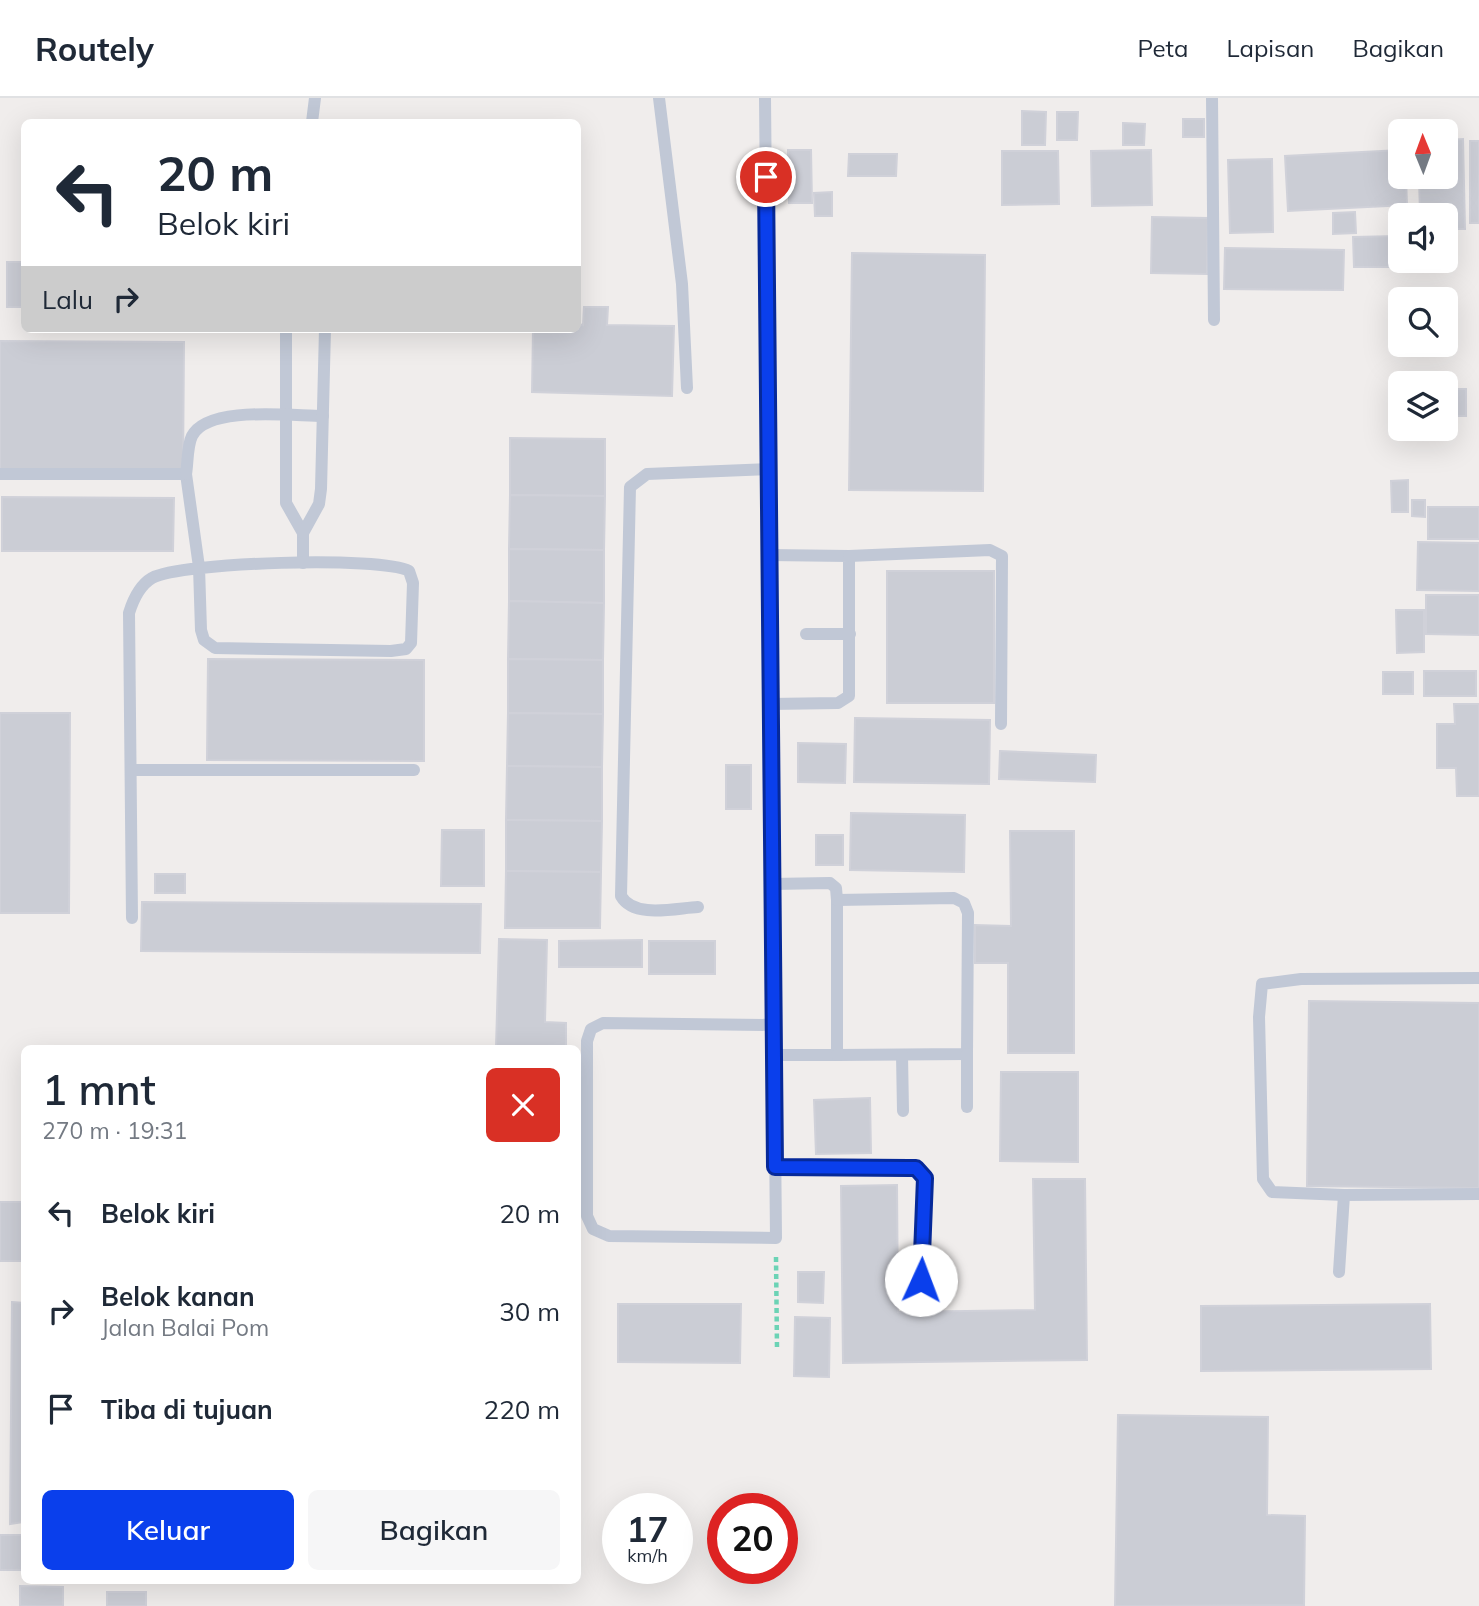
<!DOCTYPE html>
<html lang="id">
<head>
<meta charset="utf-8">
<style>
  :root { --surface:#fff; --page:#f6f6f7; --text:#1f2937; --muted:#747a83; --line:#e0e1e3; --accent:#0a3fec }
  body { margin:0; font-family:Mulish,sans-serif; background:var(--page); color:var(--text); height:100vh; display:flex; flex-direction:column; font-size:26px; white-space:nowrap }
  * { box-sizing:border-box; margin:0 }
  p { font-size:23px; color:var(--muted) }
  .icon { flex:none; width:38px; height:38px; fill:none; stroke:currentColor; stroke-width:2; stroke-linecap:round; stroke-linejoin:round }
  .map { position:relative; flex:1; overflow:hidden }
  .sheet { position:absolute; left:21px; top:947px; width:560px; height:539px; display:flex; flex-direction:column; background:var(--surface); border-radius:10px; box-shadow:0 7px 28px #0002 }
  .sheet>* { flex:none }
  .hud { position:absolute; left:21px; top:21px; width:560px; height:214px; border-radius:10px; box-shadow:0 7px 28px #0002; background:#fff; color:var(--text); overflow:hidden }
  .needle { width:46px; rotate:359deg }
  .fabs { position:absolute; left:1388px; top:21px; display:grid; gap:14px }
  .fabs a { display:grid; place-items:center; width:70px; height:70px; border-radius:10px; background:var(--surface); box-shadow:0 7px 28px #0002; font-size:35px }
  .speed { position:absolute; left:602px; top:1395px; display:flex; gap:14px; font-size:35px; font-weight:700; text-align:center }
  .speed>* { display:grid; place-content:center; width:91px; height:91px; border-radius:50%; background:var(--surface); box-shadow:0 7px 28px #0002; line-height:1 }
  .speed small { font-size:18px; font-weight:400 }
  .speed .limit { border:10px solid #d22; background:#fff; color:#111 }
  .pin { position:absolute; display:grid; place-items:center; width:60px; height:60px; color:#fff; margin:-30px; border:4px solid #fff; border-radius:50%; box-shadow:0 2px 7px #0007 }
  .me { position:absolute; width:77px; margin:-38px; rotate:2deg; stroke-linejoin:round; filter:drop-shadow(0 0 5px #0008) }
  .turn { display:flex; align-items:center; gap:24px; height:147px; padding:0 21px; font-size:32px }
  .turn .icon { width:91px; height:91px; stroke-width:2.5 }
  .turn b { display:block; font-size:49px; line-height:60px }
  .then { display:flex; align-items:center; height:66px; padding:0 21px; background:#0003; gap:14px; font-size:26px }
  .round { display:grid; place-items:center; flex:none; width:74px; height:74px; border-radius:10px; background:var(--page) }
  .summary { display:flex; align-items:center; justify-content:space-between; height:119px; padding:0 21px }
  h1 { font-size:42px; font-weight:600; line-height:52px }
  .cta { display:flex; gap:14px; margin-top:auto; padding:14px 21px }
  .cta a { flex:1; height:80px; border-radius:10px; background:var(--accent); color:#fff; font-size:28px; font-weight:600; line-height:80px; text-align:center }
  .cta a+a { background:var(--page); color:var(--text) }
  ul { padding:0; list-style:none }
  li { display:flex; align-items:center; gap:21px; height:98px; padding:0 21px }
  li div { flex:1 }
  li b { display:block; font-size:26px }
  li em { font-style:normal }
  header { display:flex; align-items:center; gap:42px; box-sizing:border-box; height:98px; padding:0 35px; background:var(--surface); border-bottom:2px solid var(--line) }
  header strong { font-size:33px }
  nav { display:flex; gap:38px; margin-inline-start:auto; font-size:24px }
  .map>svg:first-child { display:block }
  .building { fill:#cbcdd5; stroke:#d0d1d9; stroke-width:2 }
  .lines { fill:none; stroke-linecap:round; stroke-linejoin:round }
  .path { stroke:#6bd3b5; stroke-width:4.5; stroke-dasharray:5 3.5; stroke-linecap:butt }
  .service { stroke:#c1c8d6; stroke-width:12 }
  .route-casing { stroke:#062999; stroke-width:18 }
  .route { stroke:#0a3fec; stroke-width:12 }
</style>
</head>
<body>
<header>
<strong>Routely</strong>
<nav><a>Peta</a><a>Lapisan</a><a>Bagikan</a></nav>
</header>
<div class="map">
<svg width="1479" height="1508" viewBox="0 0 1479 1508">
  <rect width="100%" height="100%" fill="#f0edec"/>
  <g class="building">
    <polygon points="1022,13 1046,14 1045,47 1022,47"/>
    <polygon points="1057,14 1078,14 1077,42 1057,42"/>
    <rect x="1183" y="21" width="21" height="18"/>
    <polygon points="1123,25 1145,26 1144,47 1123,47"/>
    <polygon points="1463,41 1465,131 1446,131 1446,117 1420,117 1419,79 1446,79 1446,42"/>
    <rect x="1470" y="43" width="9" height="82"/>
    <polygon points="788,52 811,52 812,105 789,105"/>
    <polygon points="1151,52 1152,107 1092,108 1091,53"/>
    <polygon points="1400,52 1400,79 1406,79 1407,107 1288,113 1285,58"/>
    <polygon points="1002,53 1058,53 1059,106 1002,107"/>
    <polygon points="849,56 897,56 896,78 848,78"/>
    <polygon points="1272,61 1273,134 1230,135 1228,62"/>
    <polygon points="832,94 832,118 815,118 814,95"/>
    <polygon points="1355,114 1356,135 1333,136 1333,115"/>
    <polygon points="1152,119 1208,120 1207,176 1151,175"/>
    <polygon points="1398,138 1399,169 1354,169 1353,139"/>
    <polygon points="1225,150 1344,152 1343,192 1224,191"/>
    <polygon points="852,155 985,157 983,393 849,392"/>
    <rect x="7" y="164" width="17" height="45"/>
    <polygon points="584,209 608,209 607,227 674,228 672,298 532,294 533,231 578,231 578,226 583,227"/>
    <polygon points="0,243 184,244 183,373 0,372"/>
    <rect x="1446" y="291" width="20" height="27"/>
    <polygon points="510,340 605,341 605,398 510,397"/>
    <polygon points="1408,382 1408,414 1392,414 1391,383"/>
    <polygon points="510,397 605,398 604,452 509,451"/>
    <polygon points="2,399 174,400 173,453 2,453"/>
    <polygon points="1412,402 1425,402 1425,419 1412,418"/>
    <rect x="1428" y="409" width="51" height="32"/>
    <polygon points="1418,444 1479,445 1479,493 1417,492"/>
    <polygon points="509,451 604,452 604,505 509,503"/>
    <rect x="887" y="473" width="107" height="132"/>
    <polygon points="1426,497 1479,497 1479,537 1426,536"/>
    <polygon points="509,503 604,505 603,562 508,561"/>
    <polygon points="1396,512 1424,512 1424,554 1397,555"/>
    <polygon points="208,561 424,562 424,663 207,662"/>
    <polygon points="508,561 603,562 603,616 508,615"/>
    <rect x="1424" y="573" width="52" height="25"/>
    <rect x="1383" y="574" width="30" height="22"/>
    <polygon points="1454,606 1479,606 1479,698 1457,698 1456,670 1437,670 1437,626 1455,626"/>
    <polygon points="0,615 70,615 69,815 0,815"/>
    <polygon points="508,615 603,616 602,669 507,668"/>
    <polygon points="855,620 990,622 989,686 854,684"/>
    <polygon points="798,645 846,646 845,685 798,684"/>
    <polygon points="1000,653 1096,657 1095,684 999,681"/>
    <rect x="726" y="667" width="25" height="44"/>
    <polygon points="507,668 602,669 602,723 506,722"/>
    <polygon points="851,715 965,717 964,774 850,772"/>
    <polygon points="506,722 602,723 601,774 506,773"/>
    <polygon points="442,732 484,732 484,788 441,788"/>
    <polygon points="1010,733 1074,733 1074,955 1008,955 1008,865 975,865 975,827 1011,828"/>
    <rect x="816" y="737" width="27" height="30"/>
    <polygon points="506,773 601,774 600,830 505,830"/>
    <rect x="155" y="776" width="30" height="19"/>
    <polygon points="142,804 481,806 480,855 141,853"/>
    <polygon points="499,841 547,842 545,924 566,925 566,950 496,950"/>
    <polygon points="642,842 642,869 559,869 559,843"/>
    <rect x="649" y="843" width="66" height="33"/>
    <polygon points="1309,903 1479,905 1479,1090 1307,1088"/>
    <polygon points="1001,974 1078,974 1078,1064 1000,1063"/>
    <polygon points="870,1000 871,1055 816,1056 814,1002"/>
    <polygon points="578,1012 584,1012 583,1054 578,1054"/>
    <polygon points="1033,1081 1085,1081 1087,1262 843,1265 841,1088 897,1087 898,1214 1035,1212"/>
    <rect x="0" y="1104" width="24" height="59"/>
    <polygon points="798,1174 824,1174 823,1205 798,1204"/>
    <polygon points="12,1204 24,1205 24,1424 10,1426"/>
    <polygon points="618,1206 741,1206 740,1265 618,1264"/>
    <polygon points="1430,1206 1431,1271 1201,1273 1201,1208"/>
    <polygon points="795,1219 830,1220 829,1279 794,1278"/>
    <polygon points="1118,1317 1268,1319 1267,1417 1305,1418 1304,1507 1115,1508"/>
    <rect x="0" y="1437" width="24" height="35"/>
    <polygon points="20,1488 63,1489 63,1508 20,1508"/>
    <rect x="107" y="1494" width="39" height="14"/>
  </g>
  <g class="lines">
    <polyline class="path" points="776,1159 777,1250"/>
    <g class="service">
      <polyline points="659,0 682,186 687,290"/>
      <polyline points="765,0 776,1140 609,1138 593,1131 587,1118 587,943 591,931 603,925 774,927"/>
      <polyline points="1212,0 1214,222"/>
      <polyline points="312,24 315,0"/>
      <polyline points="286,231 286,405 303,435 303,465"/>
      <path d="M0 376H186L199 469 201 532 204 542 215 550 391 553 406 551 411 545 413 485 409 473C382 458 181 464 152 480 140 487 133 502 129 515L132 820"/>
      <path d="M186 376C188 365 187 348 192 338 208 307 292 318 323 318"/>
      <polyline points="303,435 319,406 321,391 325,231"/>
      <polyline points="769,457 849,458 849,598 838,605 770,606"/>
      <polyline points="849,458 990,452 1002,458 1001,626"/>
      <polyline points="806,536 850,536"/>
      <polyline points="131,672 414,672"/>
      <polyline points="772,786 830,785 836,790 837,802 837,957 774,957"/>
      <polyline points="837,802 954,800 964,805 968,815 967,956 837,957"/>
      <path d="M698 809C676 810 634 821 621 798L630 389 647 376 768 371"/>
      <polyline points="902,957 903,1013"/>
      <polyline points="967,1009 967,956"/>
      <polyline points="775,1069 909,1070 916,1070 925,1080 921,1182"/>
      <polyline points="1344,1097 1272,1094 1263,1081 1259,919 1262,886 1301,881 1479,880"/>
      <polyline points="1339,1174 1344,1097 1479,1096"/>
    </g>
  </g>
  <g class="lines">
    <defs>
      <polyline id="route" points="766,79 775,1069 909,1070 916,1070 925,1080 921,1182"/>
    </defs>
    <use href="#route" class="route-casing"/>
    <use href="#route" class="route"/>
  </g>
</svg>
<div class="fabs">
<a><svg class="needle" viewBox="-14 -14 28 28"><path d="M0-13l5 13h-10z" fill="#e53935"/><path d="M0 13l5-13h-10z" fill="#747a83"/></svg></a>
<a><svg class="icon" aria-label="sound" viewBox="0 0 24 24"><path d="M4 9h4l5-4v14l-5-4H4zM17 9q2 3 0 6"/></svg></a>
<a><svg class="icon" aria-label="search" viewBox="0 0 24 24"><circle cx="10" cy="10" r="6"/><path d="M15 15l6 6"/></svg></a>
<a><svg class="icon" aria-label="layers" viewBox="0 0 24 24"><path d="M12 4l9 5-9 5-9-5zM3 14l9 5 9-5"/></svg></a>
</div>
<div class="speed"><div>17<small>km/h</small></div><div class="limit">20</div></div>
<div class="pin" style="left:766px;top:79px;background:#d93025"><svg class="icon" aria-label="arrive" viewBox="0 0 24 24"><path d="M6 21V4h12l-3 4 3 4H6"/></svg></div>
<svg class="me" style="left:921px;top:1182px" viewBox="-20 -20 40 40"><circle r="19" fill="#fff"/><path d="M0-13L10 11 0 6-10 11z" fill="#0a3fec"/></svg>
<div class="hud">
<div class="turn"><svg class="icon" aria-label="left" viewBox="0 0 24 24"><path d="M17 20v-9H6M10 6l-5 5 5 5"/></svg><div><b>20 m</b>Belok kiri</div></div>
<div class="then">Lalu<svg class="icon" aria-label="right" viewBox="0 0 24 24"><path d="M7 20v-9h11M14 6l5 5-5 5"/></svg></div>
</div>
<section class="sheet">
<div class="summary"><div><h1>1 mnt</h1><p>270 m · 19:31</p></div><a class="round" style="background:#d93025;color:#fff"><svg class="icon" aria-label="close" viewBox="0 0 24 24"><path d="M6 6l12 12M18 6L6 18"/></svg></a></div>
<ul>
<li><svg class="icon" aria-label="left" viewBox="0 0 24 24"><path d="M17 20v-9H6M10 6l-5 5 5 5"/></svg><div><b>Belok kiri</b></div><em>20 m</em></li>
<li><svg class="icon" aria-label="right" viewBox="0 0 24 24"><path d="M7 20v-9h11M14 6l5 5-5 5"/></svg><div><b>Belok kanan</b><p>Jalan Balai Pom</p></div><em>30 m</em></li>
<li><svg class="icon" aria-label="arrive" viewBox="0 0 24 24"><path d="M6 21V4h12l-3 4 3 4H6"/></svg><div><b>Tiba di tujuan</b></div><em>220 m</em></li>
</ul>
<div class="cta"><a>Keluar</a><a>Bagikan</a></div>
</section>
</div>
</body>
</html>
